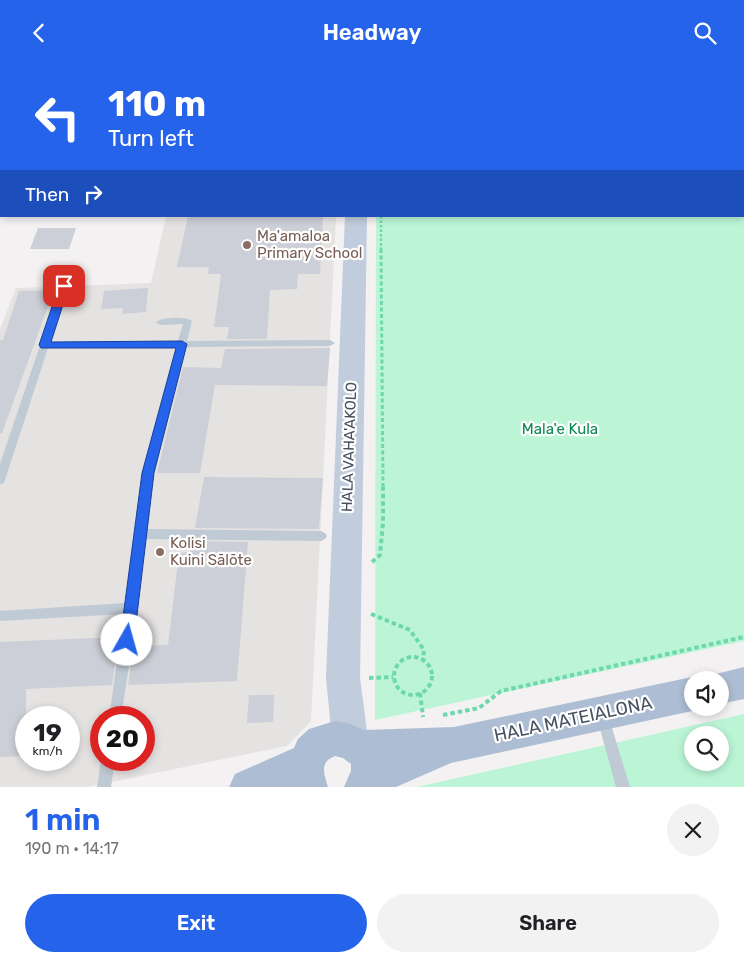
<!DOCTYPE html>
<html lang="en">
<head>
<meta charset="utf-8">
<style>
  :root { --surface:#fff; --page:#f2f2f2; --text:#202124; --muted:#757577; --accent:#2563eb }
  body { margin:0; font-family:Rubik,sans-serif; background:var(--page); color:var(--text); height:100vh; display:flex; flex-direction:column; font-size:19px; white-space:nowrap }
  * { box-sizing:border-box; margin:0 }
  p { font-size:16px; color:var(--muted) }
  .icon { flex:none; width:28px; height:28px; fill:none; stroke:currentColor; stroke-width:2; stroke-linecap:round; stroke-linejoin:round }
  .map { position:relative; height:722px; overflow:hidden }
  .side { display:flex; flex-direction:column; background:var(--surface); flex:1 }
  .side>* { flex:none }
  .hud { position:absolute; left:0px; top:0px; width:745px; height:152px; box-shadow:0 2px 8px #0003; background:#2563eb; color:#fff; overflow:hidden }
  .fabs { position:absolute; left:684px; top:606px; display:grid; gap:10px }
  .fabs a { display:grid; place-items:center; width:45px; height:45px; border-radius:50%; background:var(--surface); box-shadow:0 2px 8px #0003; font-size:25px }
  .speed { position:absolute; left:15px; top:641px; display:flex; gap:10px; font-size:25px; font-weight:700; text-align:center }
  .speed>* { display:grid; place-content:center; width:65px; height:65px; border-radius:50%; background:var(--surface); box-shadow:0 2px 8px #0003; line-height:1 }
  .speed small { font-size:12px; font-weight:400 }
  .speed .limit { border:8px solid #d22; background:#fff; color:#111 }
  .pin { position:absolute; display:grid; place-items:center; width:42px; height:42px; color:#fff; margin:-21px; border-radius:10px; box-shadow:0 2px 8px #0006 }
  .me { position:absolute; width:55px; margin:-28px; rotate:7deg; stroke-linejoin:round; filter:drop-shadow(0 0 4px #0008) }
  .turn { display:flex; align-items:center; gap:18px; height:105px; padding:0 25px; font-size:22px }
  .turn .icon { width:65px; height:65px; stroke-width:2.5 }
  .turn b { display:block; font-size:35px; line-height:42px }
  .then { display:flex; align-items:center; height:48px; padding:0 25px; background:#0003; gap:10px; font-size:19px }
  .round { display:grid; place-items:center; flex:none; width:52px; height:52px; border-radius:26px; background:var(--page) }
  .head { display:flex; align-items:center; justify-content:space-between; height:85px; padding:0 25px }
  h1 { font-size:30px; font-weight:600; line-height:38px; color:var(--accent) }
  .action { display:flex; gap:10px; margin-top:auto; padding:10px 25px }
  .action a { flex:1; height:58px; border-radius:30px; background:var(--accent); color:#fff; font-size:20px; font-weight:600; line-height:58px; text-align:center }
  .action a+a { background:var(--page); color:var(--text) }
  header { display:flex; justify-content:space-between; align-items:center; height:65px; padding:0 25px; background:var(--accent); color:#fff; font-size:22px; font-weight:600 }
  .map>svg:first-child { display:block }
  .education { fill:#e5e2e2; fill-rule:evenodd }
  .green { fill:#bbf5d6; fill-rule:evenodd }
  .building { fill:#cccfd7 }
  .lines { fill:none; stroke-linecap:round; stroke-linejoin:round }
  .path-far2 { stroke:#6ed8ad; stroke-width:2.5; stroke-dasharray:2.5 2; stroke-linecap:butt }
  .path-far1 { stroke:#6ed8ad; stroke-width:3; stroke-dasharray:4 2.5; stroke-linecap:butt }
  .path { stroke:#6ed8ad; stroke-width:4; stroke-dasharray:4.5 3; stroke-linecap:butt }
  .lane { fill:#c0cad4; fill-rule:evenodd }
  .street { fill:#c0cad4; fill-rule:evenodd }
  .secondary { fill:#c1ccdc; fill-rule:evenodd }
  .primary { fill:#adbdd3; fill-rule:evenodd }
  .route { fill:#2563eb; stroke:#184099 }
  .education-dot { fill:#8d6e63; stroke:#fff; stroke-width:2 }
  .labels { text-anchor:middle; stroke-width:4.5; stroke-linejoin:round; paint-order:stroke }
  .education-label { font-size:15px; fill:#785e54; stroke:#fff; text-anchor:start }
  .park-label { font-size:15px; fill:#0c8754; stroke:#fff }
  .street-label { font-size:15px; fill:#465261; stroke:#fff }
  .near-street-label { font-size:18px; fill:#465261; stroke:#fff }
</style>
</head>
<body>
<header><svg class="icon" aria-label="back" viewBox="0 0 24 24"><path d="M15 5l-7 7 7 7"/></svg>Headway<svg class="icon" aria-label="search" viewBox="0 0 24 24"><circle cx="10" cy="10" r="6"/><path d="M15 15l6 6"/></svg></header>
<div class="map">
<svg width="744" height="722" viewBox="0 0 744 722">
  <rect width="100%" height="100%" fill="#f3f1f1"/>
  <path class="education" d="M166 151H336L311 656 287 681 87 722H0V264L16 223 151 218ZM26 652H69V695H26ZM101 652H144V695H101Z"/>
  <g class="green">
    <polygon points="744,77 744,576 375,655 376,151 744,151"/>
    <path d="M744 649V722H417ZM692 670H720V698H692Z"/>
  </g>
  <g class="building">
    <polygon points="188,151 323,151 320,209 298,209 297,224 270,225 267,274 227,274 229,262 214,262 221,209 208,209 209,202 177,202"/>
    <polygon points="38,163 76,163 69,184 30,184"/>
    <polygon points="148,223 146,247 122,249 123,243 101,244 104,226"/>
    <polygon points="54,225 2,368 0,368 0,275 3,275 19,226"/>
    <polygon points="330,283 327,321 215,320 200,408 157,408 183,302 221,303 225,284"/>
    <polygon points="204,412 323,413 319,464 195,463"/>
    <polygon points="192,476 248,477 237,616 128,620 134,581 168,580 179,488 190,487"/>
    <polygon points="117,572 115,581 117,581 112,620 26,624 26,691 0,692 0,577"/>
    <polygon points="249,630 274,630 273,657 247,658"/>
  </g>
  <g class="lines">
    <polyline class="path-far2" points="381,151 381,185"/>
    <polyline class="path-far1" points="381,184 383,421"/>
    <g class="path">
      <polyline points="372,497 380,490 383,458 383,420"/>
      <polyline points="371,549 410,565 424,585 423,595"/>
      <circle cx="413" cy="611" r="19"/>
      <polyline points="369,613 393,612"/>
      <polyline points="420,628 423,652"/>
      <polyline points="443,650 479,643 501,626 744,572"/>
    </g>
    <g class="lane">
      <path d="M64 218 68 221 50 277 178 276 183 259 160 260 156 257C162 252 186 251 192 256L187 276 330 275 335 278 330 281 186 282 153 408 146 464 321 466 325 468 327 471 325 474 321 476 145 474 138 543 121 652H109L124 549 0 556V546L126 538 143 408 176 282 48 283 5 415 4 418 0 419V399L60 221Z"/>
      <polygon points="603,647 608,649 609,653 630,722 616,722 597,653 598,649"/>
      <polygon points="101,695 115,695 111,722 97,722"/>
    </g>
    <polygon class="street" points="668,0 682,0 683,1 669,1"/>
    <g class="secondary">
      <rect x="351" y="0" width="18" height="1"/>
      <polygon points="345,151 367,151 360,613 368,674 363,687 350,692 337,687 332,674 326,613"/>
    </g>
    <g class="primary">
      <polygon points="744,602 744,634 720,639 720,615 706,615 708,611"/>
      <path d="M692 612 698 615H692V642H700L692 646 451 698 396 722H344L351 706V699L343 693 335 691C319 697 324 709 328 722H229L235 709 294 683 298 674 309 664 335 656 348 658 364 665 454 662Z"/>
    </g>
  </g>
  <polygon class="route" points="64,218 69,221 51,277 182,276 187,279 154,408 134,575 132,579 127,581 123,579 120,575 142,408 176,283 41,283 39,280 59,221"/>
  <g class="education-dot">
    <circle cx="247" cy="180" r="5"/>
    <circle cx="160" cy="487" r="5"/>
  </g>
  <g class="labels">
    <g class="education-label">
      <text x="257" y="176">Ma'amaloa<tspan x="257" dy="17">Primary School</tspan></text>
      <text x="170" y="483">Kolisi<tspan x="170" dy="17">Kuini Sālōte</tspan></text>
    </g>
    <g class="park-label">
      <text x="560" y="369">Mala'e Kula</text>
    </g>
    <g class="street-label">
      <text transform="translate(349 382) rotate(-88)" y="5">HALA VAHA'AKOLO</text>
    </g>
    <g class="near-street-label">
      <text transform="translate(573 654) rotate(-12)" y="6">HALA MATEIALONA</text>
    </g>
  </g>
</svg>
<div class="fabs">
<a><svg class="icon" aria-label="sound" viewBox="0 0 24 24"><path d="M4 9h4l5-4v14l-5-4H4zM17 9q2 3 0 6"/></svg></a>
<a><svg class="icon" aria-label="search" viewBox="0 0 24 24"><circle cx="10" cy="10" r="6"/><path d="M15 15l6 6"/></svg></a>
</div>
<div class="speed"><div>19<small>km/h</small></div><div class="limit">20</div></div>
<div class="pin" style="left:64px;top:221px;background:#d93025"><svg class="icon" aria-label="arrive" viewBox="0 0 24 24"><path d="M6 21V4h12l-3 4 3 4H6"/></svg></div>
<svg class="me" style="left:127px;top:575px" viewBox="-20 -20 40 40"><circle r="19" fill="#fff"/><path d="M0-13L10 11 0 6-10 11z" fill="#2563eb"/></svg>
<div class="hud">
<div class="turn"><svg class="icon" aria-label="left" viewBox="0 0 24 24"><path d="M17 20v-9H6M10 6l-5 5 5 5"/></svg><div><b>110 m</b>Turn left</div></div>
<div class="then">Then<svg class="icon" aria-label="right" viewBox="0 0 24 24"><path d="M7 20v-9h11M14 6l5 5-5 5"/></svg></div>
</div>
</div>
<section class="side">
<div class="head"><div><h1>1 min</h1><p>190 m · 14:17</p></div><a class="round"><svg class="icon" aria-label="close" viewBox="0 0 24 24"><path d="M6 6l12 12M18 6L6 18"/></svg></a></div>
<div class="action"><a>Exit</a><a>Share</a></div>
</section>
</body>
</html>
